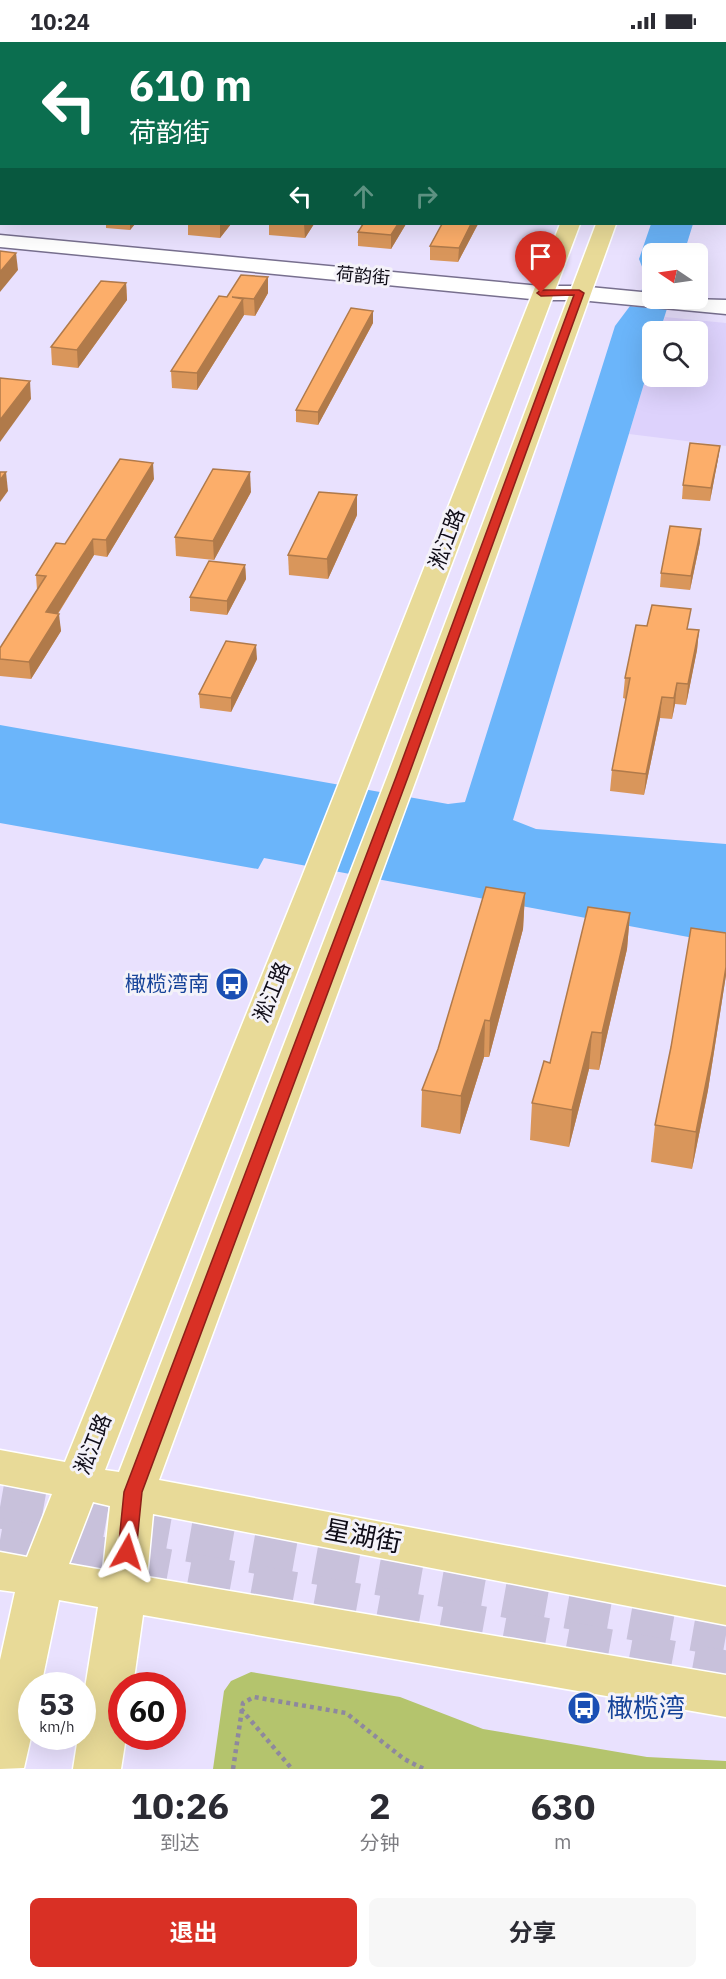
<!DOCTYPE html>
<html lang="zh">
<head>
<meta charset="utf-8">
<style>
  :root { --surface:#fff; --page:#f7f7f7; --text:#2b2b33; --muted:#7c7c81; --accent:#d93025 }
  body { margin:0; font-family:"IBM Plex Sans","Noto Sans SC",sans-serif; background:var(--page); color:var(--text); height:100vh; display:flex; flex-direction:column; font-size:22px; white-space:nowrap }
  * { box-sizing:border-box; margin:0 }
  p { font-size:20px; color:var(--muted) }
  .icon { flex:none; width:33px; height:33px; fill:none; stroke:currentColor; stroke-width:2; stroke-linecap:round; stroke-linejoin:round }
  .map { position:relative; height:1727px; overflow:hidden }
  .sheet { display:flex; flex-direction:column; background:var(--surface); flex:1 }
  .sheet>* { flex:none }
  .top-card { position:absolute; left:0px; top:0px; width:726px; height:183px; box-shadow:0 6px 24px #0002; background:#0b6e4f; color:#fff; overflow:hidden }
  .needle { width:39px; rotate:283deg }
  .fabs { position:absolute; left:642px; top:201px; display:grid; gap:12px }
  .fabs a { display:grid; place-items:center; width:66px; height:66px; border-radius:9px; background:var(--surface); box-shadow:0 6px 24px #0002; font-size:30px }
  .speed { position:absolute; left:18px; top:1630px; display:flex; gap:12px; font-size:30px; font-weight:700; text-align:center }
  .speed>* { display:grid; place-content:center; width:78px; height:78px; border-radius:50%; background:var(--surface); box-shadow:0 6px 24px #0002; line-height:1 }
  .speed small { font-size:15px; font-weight:400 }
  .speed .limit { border:9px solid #d22; background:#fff; color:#111 }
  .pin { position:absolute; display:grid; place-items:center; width:51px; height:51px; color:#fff; margin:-62px -26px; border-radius:50% 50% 50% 0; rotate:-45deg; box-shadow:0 0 6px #0007 }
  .pin .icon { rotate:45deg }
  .me { position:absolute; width:66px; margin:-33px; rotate:6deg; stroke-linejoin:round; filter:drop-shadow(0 0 4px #0008) }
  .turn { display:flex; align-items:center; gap:21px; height:126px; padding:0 30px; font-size:27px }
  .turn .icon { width:78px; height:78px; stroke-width:2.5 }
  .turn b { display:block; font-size:42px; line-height:51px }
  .lanes { display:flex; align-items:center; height:57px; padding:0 30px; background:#0003; justify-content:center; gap:30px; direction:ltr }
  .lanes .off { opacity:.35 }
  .eta { display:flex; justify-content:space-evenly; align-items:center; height:102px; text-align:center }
  .eta b { font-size:36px; font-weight:700; line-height:42px }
  .button { display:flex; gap:12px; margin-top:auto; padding:12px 30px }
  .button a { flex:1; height:69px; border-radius:9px; background:var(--accent); color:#fff; font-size:24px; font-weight:700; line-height:69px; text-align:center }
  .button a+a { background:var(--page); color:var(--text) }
  .status { display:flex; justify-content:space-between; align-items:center; height:42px; padding:0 30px; background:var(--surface); direction:ltr }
  .status svg { height:16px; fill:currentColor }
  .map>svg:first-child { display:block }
  .commercial { fill:#eed7cc }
  .built { fill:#ddd2fc }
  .green { fill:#b4c46d }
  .water { fill:#6bb5fa }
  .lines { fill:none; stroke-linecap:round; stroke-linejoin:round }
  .primary-tunnel { stroke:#c8c1db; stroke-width:43; stroke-dasharray:43 21; stroke-linecap:butt }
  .tertiary-casing { stroke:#776f8e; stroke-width:3 }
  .primary-casing { stroke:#fff; stroke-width:3 }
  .path { stroke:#8e889e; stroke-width:4.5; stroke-dasharray:4 4; stroke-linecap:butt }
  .tertiary { fill:#fff; fill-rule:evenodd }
  .primary { fill:#e8da98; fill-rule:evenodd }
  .wall { fill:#d9965b }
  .shaded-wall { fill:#b07a4a }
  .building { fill:#fcae6a; stroke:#b07a4a; stroke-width:1.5 }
  .route { fill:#d93025; stroke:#8d1f18; stroke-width:1.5 }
  .labels { text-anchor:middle; stroke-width:6; stroke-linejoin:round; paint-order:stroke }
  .far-street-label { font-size:18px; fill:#0e0b16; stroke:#f4f2f9 }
  .street-label { font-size:21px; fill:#0e0b16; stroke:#f4f2f9 }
  .transit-label { font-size:21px; fill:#164399; stroke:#f4f2f9; text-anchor:end }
  .near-street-label { font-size:26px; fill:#0e0b16; stroke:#f4f2f9 }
  .near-transit-label { font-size:26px; fill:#164399; stroke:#f4f2f9; text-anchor:start }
</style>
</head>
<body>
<div class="status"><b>10:24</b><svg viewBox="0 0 49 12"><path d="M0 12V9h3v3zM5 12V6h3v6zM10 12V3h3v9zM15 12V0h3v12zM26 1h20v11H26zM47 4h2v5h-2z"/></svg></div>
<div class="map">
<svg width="726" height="1727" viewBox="0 0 726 1727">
  <rect width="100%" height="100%" fill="#e9e1fe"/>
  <polygon class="commercial" points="35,0 441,0 462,1 33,1"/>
  <polygon class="built" points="665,275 726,281 726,404 629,392 652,315 652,334 698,334 698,290 660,289"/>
  <polygon class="green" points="251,1630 400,1655 483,1687 647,1715 726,1719 726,1727 213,1727 224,1649 231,1639"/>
  <polygon class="water" points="651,182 693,182 684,211 652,212 652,256 670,257 660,289 652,290 652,315 513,778 536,787 726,802 726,902 264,816 258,827 0,781 0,683 448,762 465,760 615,284 630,264 636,265 646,235 639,217"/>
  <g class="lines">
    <g class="primary-tunnel">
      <polyline points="0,1465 726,1593"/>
      <polyline points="0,1498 726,1630"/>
    </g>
    <defs>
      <polygon id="tertiary" points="0,193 541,244 579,244 652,251 652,256 726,258 726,272 579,258 541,258 0,205"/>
      <g id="primary">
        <polygon points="570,0 604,0 605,2 571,2"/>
        <polygon points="643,0 676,0 677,2 644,2"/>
        <rect x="724" y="8" width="2" height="10"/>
        <path d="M560 182H580L333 837 105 1428 119 1430 387 735 596 182H616L417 735 159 1438 726 1545V1583L153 1472 147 1535 726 1633V1675L143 1573 133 1644H122V1695H126L121 1727H73L78 1695H82V1665L98 1565 59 1558 41 1644H32V1691L24 1726 0 1727V1618L15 1550 0 1548V1510L27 1515 52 1452 0 1442V1408L65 1420 301 837ZM93 1460 110 1464 103 1528 69 1522Z"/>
      </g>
    </defs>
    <use href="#tertiary" class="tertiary-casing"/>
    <use href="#primary" class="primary-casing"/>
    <g class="path">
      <polyline points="241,1667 292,1727"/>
      <polyline points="233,1727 243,1661 254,1655 346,1671 404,1717 424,1727"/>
    </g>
    <use href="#tertiary" class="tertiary"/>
    <use href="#primary" class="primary"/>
  </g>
  <g class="wall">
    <polygon points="2,106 2,129 0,129 0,108"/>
    <polygon points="21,182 42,182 41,183"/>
    <polygon points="106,182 135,182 130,188 106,186"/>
    <polygon points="188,182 231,182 220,196 188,193"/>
    <polygon points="269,182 314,182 305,196 269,193"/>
    <polygon points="406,182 391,207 358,204 358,190"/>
    <polygon points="442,182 478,182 458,220 430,218 430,204"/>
    <polygon points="126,241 127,258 78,326 52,323 51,305"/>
    <polygon points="268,251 255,274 244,273 197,348 172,346 171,329 227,255"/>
    <polygon points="373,269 373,281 318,383 296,380 296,368"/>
    <polygon points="720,404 718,417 710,459 682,457 683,443"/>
    <polygon points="154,437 107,515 94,513 58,572 61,589 31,637 0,634 0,606 37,548 36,533 65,502"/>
    <polygon points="251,450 214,518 176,514 175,495"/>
    <polygon points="357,473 328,537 289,533 288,513"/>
    <polygon points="700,500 690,548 660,545 661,531"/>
    <polygon points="245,523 246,537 227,573 190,569 190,555"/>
    <polygon points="689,587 699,588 697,608 686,663 675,662 672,677 660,676 644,753 610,749 612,728 626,657 623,656 625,636"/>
    <polygon points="257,617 231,670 200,666 199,652"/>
    <polygon points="525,851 523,887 489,1015 484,1015 460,1092 421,1085 422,1048"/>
    <polygon points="630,871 627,907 599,1028 589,1027 569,1105 530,1098 532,1061 550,1021"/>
    <polygon points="726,891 726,933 708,1048 692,1127 651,1120 655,1083"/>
  </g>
  <g class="shaded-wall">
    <polygon points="130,182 135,182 130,188"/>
    <polygon points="220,182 231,182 220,196"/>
    <polygon points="304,182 314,182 305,196"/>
    <polygon points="398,182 406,182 391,207 391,193"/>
    <polygon points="471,182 478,182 458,220 459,206"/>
    <polygon points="16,211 18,228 0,250 0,230"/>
    <polygon points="268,235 268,251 255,274 254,257"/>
    <polygon points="126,241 127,258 78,326 77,308"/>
    <polygon points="243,257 244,273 197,348 197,331"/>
    <polygon points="373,269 373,281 318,383 318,370"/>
    <polygon points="30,339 31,357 0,400 0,378"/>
    <polygon points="720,404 718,417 710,459 711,446"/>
    <polygon points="153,421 154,437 107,515 106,498"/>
    <polygon points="6,430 8,449 0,460 0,438"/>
    <polygon points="250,430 251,450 214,518 213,499"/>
    <polygon points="357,453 357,473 328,537 327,517"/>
    <polygon points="701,487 700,500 690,548 691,534"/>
    <polygon points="93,497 94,513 48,587 46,570"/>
    <polygon points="245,523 246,537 227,573 227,559"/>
    <polygon points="59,572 61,589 31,637 29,620"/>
    <polygon points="699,588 697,608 686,663 688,642"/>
    <polygon points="256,603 257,617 231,670 231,656"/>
    <polygon points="677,641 675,662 672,677 674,656"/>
    <polygon points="662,655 660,676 644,753 646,732"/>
    <polygon points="525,851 523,887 489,1015 490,979"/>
    <polygon points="630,871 627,907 599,1028 602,991"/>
    <polygon points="726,925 726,933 708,1048 692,1127 696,1090"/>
    <polygon points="485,978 484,1015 460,1092 461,1054"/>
    <polygon points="592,990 589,1027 569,1105 572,1068"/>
  </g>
  <g class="building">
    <polygon points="363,182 398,182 391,193 358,190"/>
    <polygon points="442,182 471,182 459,206 430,204"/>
    <polygon points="0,209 16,211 0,230"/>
    <polygon points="241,233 268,235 254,257 232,255 243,257 197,331 171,329 219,254 227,255"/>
    <polygon points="101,239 126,241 77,308 51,305"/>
    <polygon points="351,266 373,269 318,370 296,368"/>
    <polygon points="0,336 30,339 0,378"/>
    <polygon points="690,401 720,404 711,446 683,443"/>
    <polygon points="120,417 153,421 106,498 93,497 46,570 59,572 29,620 0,617 0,606 46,534 36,533 56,501 65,502"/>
    <polygon points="213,427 250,430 213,499 175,495"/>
    <polygon points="0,430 6,430 0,438"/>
    <polygon points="319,450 357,453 327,517 288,513"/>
    <polygon points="670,484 701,487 691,534 661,531"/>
    <polygon points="209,519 245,523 227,559 190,555"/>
    <polygon points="652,563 691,567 687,587 699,588 688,642 677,641 674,656 662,655 646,732 612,728 630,636 625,636 636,583 647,584"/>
    <polygon points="226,599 256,603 231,656 199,652"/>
    <polygon points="486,845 525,851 490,979 485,978 461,1054 422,1048 438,1007"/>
    <polygon points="588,865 630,871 602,991 592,990 572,1068 532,1061 544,1019 550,1021"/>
    <polygon points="691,886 726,891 726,925 712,1011 696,1090 655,1083 671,1005"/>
  </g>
  <polygon class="route" points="579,248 584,251 408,735 142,1450 136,1510 134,1516 127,1518 121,1516 118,1510 124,1450 396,735 574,253 541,254 537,251 541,248"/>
  <defs>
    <symbol id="bus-disc" viewBox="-11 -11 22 22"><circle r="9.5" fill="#1a4fb4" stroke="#f4f2f9"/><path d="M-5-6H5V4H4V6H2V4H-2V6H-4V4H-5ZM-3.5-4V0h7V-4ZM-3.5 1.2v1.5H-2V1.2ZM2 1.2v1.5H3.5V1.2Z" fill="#fff"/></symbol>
  </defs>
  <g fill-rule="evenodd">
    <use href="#bus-disc" x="213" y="923" width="38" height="38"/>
    <use href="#bus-disc" x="565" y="1647" width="38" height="38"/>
  </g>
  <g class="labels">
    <g class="far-street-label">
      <text transform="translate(363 234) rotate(5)" y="6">荷韵街</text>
    </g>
    <g class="street-label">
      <text transform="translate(447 497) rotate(-69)" y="7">淞江路</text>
      <text transform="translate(272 950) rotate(-68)" y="7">淞江路</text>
      <text transform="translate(93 1402) rotate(-68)" y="7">淞江路</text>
    </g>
    <g class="transit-label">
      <text x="209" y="949">橄榄湾南</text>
    </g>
    <g class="near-street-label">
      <text transform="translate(363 1494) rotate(11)" y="9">星湖街</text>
    </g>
    <g class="near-transit-label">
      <text x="607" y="1675">橄榄湾</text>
    </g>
  </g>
</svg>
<div class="fabs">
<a><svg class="needle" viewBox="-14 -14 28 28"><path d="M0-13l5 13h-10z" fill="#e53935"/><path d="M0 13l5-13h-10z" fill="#7c7c81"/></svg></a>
<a><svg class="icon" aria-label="search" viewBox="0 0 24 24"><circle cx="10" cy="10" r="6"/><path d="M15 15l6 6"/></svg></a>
</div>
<div class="speed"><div>53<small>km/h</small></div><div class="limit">60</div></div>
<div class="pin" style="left:541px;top:251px;background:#d93025"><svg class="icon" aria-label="arrive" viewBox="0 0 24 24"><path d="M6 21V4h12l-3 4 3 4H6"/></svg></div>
<svg class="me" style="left:127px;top:1510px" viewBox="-20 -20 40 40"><path d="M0-17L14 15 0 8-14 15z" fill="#d93025" stroke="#fff" stroke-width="4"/></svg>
<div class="top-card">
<div class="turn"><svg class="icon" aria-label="left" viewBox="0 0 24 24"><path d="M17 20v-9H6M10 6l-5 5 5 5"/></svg><div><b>610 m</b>荷韵街</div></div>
<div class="lanes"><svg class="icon" aria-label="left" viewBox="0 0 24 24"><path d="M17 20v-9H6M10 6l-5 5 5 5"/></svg><svg class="icon off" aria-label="ahead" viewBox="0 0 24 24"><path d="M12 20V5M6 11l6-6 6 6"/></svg><svg class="icon off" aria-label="right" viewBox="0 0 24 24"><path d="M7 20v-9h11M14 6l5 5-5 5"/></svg></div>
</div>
</div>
<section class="sheet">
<div class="eta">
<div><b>10:26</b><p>到达</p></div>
<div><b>2</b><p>分钟</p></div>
<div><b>630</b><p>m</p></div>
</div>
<div class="button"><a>退出</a><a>分享</a></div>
</section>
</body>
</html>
